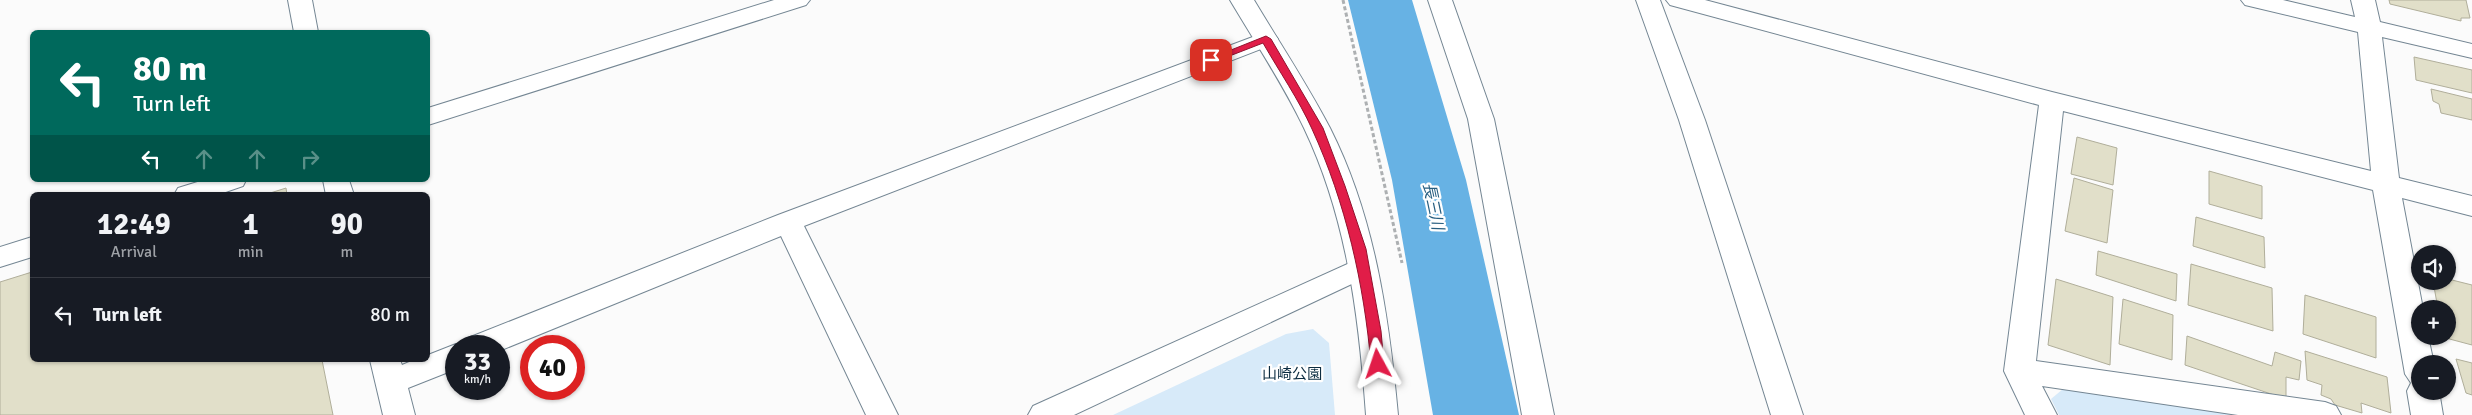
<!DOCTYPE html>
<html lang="en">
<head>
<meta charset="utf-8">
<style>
  :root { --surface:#171b24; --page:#20242c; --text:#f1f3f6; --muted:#9ea1a6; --line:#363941 }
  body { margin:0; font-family:Signika,"Noto Sans JP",sans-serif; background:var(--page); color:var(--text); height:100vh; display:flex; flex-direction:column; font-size:19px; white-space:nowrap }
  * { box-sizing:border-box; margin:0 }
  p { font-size:16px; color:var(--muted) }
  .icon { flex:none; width:28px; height:28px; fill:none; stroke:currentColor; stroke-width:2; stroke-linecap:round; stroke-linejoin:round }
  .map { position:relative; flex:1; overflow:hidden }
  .sheet { position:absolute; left:30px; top:192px; width:400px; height:170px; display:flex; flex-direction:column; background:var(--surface); border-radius:8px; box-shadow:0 1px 4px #0004 }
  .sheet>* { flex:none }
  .hud { position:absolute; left:30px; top:30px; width:400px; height:152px; border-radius:8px; box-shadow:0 1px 4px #0004; background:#00695c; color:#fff; overflow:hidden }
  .buttons { position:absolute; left:2411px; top:245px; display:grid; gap:10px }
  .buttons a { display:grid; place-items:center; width:45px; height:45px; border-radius:50%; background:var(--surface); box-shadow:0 1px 4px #0004; font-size:25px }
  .speed { position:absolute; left:445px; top:335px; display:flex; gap:10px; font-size:25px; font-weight:700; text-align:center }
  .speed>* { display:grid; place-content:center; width:65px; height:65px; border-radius:50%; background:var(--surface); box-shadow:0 1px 4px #0004; line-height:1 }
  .speed small { font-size:12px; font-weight:400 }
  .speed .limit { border:8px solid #d22; background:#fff; color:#111 }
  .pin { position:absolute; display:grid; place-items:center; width:42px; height:42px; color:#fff; margin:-21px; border-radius:10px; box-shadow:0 2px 8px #0006 }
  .me { position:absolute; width:55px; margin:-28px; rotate:355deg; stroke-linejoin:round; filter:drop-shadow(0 0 4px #0008) }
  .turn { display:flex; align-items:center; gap:18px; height:105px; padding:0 20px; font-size:22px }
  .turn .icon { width:65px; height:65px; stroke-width:2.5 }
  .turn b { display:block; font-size:35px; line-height:42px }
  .lanes { display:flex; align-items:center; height:48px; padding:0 20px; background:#0003; justify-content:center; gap:25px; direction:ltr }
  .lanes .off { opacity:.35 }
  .eta { display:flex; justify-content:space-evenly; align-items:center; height:85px; text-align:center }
  .eta b { font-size:30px; font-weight:800; line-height:35px }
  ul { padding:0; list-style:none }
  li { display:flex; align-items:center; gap:15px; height:75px; padding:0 20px; border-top:1px solid var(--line) }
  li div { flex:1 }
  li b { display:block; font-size:19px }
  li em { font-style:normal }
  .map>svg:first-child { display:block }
  .green { fill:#d7eaf9 }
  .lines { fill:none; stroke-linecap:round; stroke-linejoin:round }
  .river { fill:#67b2e4; fill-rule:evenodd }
  .building { fill:#e1dfc9; stroke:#b0ae9a }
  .minor-casing { stroke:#748693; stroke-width:2 }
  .tertiary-casing { stroke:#748693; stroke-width:2 }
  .path { stroke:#adb0b2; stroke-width:3; stroke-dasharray:4 2.5; stroke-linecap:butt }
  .minor { fill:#fff; fill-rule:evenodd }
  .tertiary { fill:#fff; fill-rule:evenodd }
  .route { fill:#e11d48; stroke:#92132f }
  .labels { text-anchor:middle; stroke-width:4.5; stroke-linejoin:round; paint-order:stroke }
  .park-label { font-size:15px; fill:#0c2d42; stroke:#fff }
  .water-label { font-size:16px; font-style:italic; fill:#275e80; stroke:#fff }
</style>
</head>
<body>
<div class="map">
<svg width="2472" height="415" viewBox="0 0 2472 415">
  <rect width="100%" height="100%" fill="#fbfbfb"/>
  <g class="green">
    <polygon points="1313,329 1329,343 1335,415 1113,415 1286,334"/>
    <polygon points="2063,389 2246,415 2059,415 2051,399"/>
  </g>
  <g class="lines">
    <polygon class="river" points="1348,0 1412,0 1466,180 1519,415 1433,415 1392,180"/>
  </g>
  <g class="building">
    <polygon points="2389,0 2466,0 2470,18 2461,18 2461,21 2390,4"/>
    <polygon points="2414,57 2472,70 2472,93 2416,80"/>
    <polygon points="2431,89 2472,99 2472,120 2441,113 2439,104 2433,101"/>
    <polygon points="2077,137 2117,148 2113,185 2071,174"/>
    <polygon points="2209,171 2262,186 2262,219 2209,204"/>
    <polygon points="2074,178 2113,190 2107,243 2065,231"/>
    <polygon points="286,188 287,195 264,195"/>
    <polygon points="2196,217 2264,237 2265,268 2193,246"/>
    <polygon points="2098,251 2177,274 2176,301 2096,275"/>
    <polygon points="2191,264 2272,288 2273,331 2188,305"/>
    <polygon points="32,272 32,360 322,360 333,415 0,415 0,282"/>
    <polygon points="2056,279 2113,297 2110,365 2048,345"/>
    <polygon points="2448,279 2472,285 2472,345 2442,337 2448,336 2448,309 2438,309 2433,281 2448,281"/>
    <polygon points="2305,295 2376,317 2376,358 2303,334"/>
    <polygon points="2123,299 2173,315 2172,360 2119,344"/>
    <polygon points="2187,336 2272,366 2275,352 2301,361 2299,380 2286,377 2286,399 2185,365"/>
    <polygon points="2305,351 2387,377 2391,413 2361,403 2362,413 2335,405 2331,399 2321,395 2322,385 2307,380"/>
    <polygon points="2456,359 2472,363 2472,395 2466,393"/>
  </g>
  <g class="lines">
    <defs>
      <g id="minor">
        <polygon points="288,0 312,0 318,32 294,32"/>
        <polygon points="774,0 810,0 806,5 428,125 428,108"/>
        <polygon points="1428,0 1452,0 1494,119 1554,415 1522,415 1468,119"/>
        <polygon points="1636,0 1660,0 1705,120 1803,415 1771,415 1679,120"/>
        <polygon points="1666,0 1705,0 2052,92 2371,171 2358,32 2245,5 2241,0 2283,0 2355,17 2351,0 2375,0 2380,22 2472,44 2472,58 2382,37 2399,178 2472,196 2472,216 2402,198 2423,309 2420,309 2420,336 2428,336 2434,364 2420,364 2420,391 2439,391 2443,415 2411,415 2407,391 2411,383 2405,374 2373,190 2063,111 2036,361 2325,402 2336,406 2341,415 2238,415 2042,386 2057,415 2025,415 2004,371 2039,105 1670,5"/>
        <polygon points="1266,32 1274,34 1278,39 1274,44 804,226 898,415 866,415 781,236 499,351 499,346 464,346 468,338 778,215"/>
        <polygon points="204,180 246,180 243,186 217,195 174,195 178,188"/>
        <polygon points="323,180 349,180 354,195 326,195"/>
        <polygon points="32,237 32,257 0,267 0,247"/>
        <polygon points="1363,257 1373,260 1377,267 1373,274 1074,415 1028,415 1033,406"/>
        <polygon points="456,344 462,346 456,346 456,369 408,388 415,415 383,415 370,360 400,360 402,365 414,360 428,360 428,355"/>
      </g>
      <path id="tertiary" d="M1230 0H1254C1279 42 1307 84 1330 128 1375 217 1389 317 1398 415H1366C1359 317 1347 218 1304 128 1283 84 1255 42 1230 0Z"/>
    </defs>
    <use href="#minor" class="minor-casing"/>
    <use href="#tertiary" class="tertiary-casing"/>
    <polyline class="path" points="1343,0 1402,263"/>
    <use href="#minor" class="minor"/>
    <use href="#tertiary" class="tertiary"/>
  </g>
  <path class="route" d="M1266 36 1271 39 1323 128 1345 186 1366 249 1381 331 1384 364 1382 368 1378 369 1371 364C1364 284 1346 203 1312 129 1299 100 1279 71 1263 43L1214 62H1207L1206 60Z"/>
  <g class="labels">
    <g class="park-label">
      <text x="1292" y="379">山崎公園</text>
    </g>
    <g class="water-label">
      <text transform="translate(1434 206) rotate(78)" y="6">長三川</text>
    </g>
  </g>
</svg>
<div class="buttons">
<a><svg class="icon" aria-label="sound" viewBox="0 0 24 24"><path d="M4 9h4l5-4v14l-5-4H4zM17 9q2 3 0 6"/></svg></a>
<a>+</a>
<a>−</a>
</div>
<div class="speed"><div>33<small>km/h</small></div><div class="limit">40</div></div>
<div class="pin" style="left:1211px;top:60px;background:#d93025"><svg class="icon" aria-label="arrive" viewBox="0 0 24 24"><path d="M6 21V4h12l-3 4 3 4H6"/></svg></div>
<svg class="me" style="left:1378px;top:364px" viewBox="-20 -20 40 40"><path d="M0-17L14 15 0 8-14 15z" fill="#e11d48" stroke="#fff" stroke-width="4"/></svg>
<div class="hud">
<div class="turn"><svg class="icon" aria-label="left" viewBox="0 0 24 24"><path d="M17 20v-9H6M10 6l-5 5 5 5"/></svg><div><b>80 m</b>Turn left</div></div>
<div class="lanes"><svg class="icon" aria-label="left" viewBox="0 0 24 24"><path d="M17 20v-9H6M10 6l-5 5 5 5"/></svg><svg class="icon off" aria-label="ahead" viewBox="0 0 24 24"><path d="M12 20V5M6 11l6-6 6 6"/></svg><svg class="icon off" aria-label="ahead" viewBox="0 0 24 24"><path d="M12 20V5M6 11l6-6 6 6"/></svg><svg class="icon off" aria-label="right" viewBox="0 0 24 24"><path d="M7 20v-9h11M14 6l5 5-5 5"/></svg></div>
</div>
<section class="sheet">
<div class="eta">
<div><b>12:49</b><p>Arrival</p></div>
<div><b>1</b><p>min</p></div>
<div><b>90</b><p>m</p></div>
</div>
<ul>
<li><svg class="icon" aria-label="left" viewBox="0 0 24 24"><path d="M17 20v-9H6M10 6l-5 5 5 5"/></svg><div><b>Turn left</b></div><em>80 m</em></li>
</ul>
</section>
</div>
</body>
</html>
